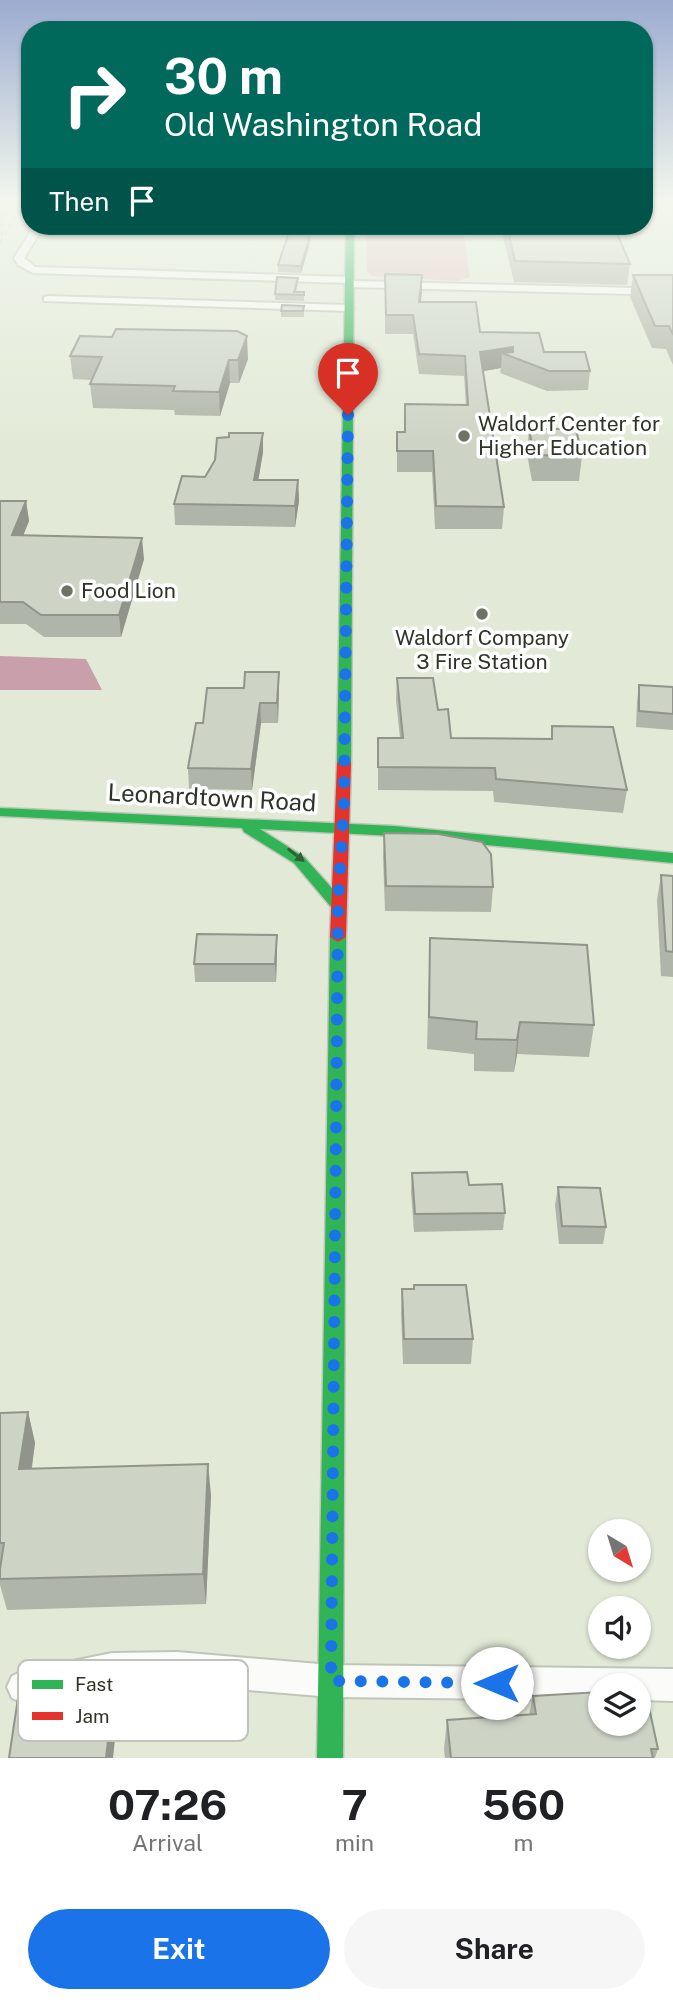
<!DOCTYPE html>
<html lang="en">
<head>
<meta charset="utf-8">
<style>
  :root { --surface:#fff; --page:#f6f6f6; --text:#202124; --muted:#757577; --accent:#1a73e8 }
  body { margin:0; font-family:"Public Sans",sans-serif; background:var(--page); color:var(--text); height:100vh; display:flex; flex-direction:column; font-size:26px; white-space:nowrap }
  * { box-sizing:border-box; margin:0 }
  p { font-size:23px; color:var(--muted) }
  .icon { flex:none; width:38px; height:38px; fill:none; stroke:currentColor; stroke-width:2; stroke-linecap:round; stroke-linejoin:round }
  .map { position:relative; height:1758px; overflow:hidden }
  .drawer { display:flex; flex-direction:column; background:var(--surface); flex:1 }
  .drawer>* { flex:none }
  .top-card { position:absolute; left:21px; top:21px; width:632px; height:214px; border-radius:28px; box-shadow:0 2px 5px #0004; background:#00695c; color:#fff; overflow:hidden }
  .needle { width:46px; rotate:142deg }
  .buttons { position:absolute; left:588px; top:1519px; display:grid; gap:14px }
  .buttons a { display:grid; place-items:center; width:63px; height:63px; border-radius:50%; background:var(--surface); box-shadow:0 2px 5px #0004; font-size:35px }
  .pin { position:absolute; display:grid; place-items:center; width:60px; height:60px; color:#fff; margin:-72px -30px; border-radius:50% 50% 50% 0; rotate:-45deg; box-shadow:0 0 7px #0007 }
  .pin .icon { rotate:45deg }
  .me { position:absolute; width:77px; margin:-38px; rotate:270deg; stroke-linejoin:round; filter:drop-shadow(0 0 5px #0008) }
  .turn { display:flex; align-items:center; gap:24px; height:147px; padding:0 28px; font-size:32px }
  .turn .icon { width:91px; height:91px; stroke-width:2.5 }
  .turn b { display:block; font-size:49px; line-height:60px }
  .then { display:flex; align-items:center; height:66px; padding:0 28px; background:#0003; gap:14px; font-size:26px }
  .eta { display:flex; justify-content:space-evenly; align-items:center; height:119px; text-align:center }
  .eta b { font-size:42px; font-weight:700; line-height:49px }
  .action { display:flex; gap:14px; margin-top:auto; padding:14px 28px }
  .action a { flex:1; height:80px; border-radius:42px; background:var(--accent); color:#fff; font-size:28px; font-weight:700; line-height:80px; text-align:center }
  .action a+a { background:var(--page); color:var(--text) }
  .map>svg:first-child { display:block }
  .green { fill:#e4c4ca }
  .water { fill:#ca9fac }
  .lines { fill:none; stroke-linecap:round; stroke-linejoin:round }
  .street-casing { stroke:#bfc5b7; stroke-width:4 }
  .fast-casing { stroke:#bfc5b7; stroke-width:3 }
  .jam-casing { stroke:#bfc5b7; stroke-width:3 }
  .street { fill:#fbfcf9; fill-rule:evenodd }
  .fast { fill:#30b455; fill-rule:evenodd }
  .jam { fill:#e5322d; fill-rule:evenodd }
  .rail { stroke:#c9cbc7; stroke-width:2.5; stroke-dasharray:4.5 4.5; stroke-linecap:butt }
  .wall { fill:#b0b5a9 }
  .shaded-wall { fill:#90948a }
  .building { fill:#cdd3c5; stroke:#90948a; stroke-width:2 }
  .oneway { fill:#2f6137 }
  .route { stroke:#1a73e8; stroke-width:12; stroke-dasharray:0 21.6 }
  .poi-dot { fill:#6e7465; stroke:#fff; stroke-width:2.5 }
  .labels { text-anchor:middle; stroke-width:7; stroke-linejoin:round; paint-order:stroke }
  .far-poi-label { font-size:21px; fill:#2f3427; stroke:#fff; text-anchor:start }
  .street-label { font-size:24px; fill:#2f3427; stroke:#fff }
  .key { fill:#fff; stroke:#c1c2be; stroke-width:2 }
  .key-label { font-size:19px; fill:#2f3427 }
</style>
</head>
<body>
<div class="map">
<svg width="673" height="1758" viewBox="0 0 673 1758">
  <rect width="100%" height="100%" fill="#e2ead7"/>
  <polygon class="green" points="366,226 419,226 420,234 464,234 470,277 457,281 372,276 367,271"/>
  <polygon class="water" points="0,656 86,659 102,690 0,690"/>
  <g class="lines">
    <defs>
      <g id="street">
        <polygon points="34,226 44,226 24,258 35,267 350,277 354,281 673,289 673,295 350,287 346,283 33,273 18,265 14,258"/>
        <polygon points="48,296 349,305 354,308 349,311 44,301 44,297"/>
        <polygon points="177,1652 331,1665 673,1669 673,1701 639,1700 639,1685 600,1685 600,1700 331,1697 177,1684 112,1685 23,1703 12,1698 7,1687 12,1676 23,1671 112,1653"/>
      </g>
      <g id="fast">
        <polygon points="346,226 354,226 351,763 344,767 337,763"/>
        <polygon points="0,808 394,826 673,853 673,863 394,836 260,829 304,857 346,904 338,909 332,908 294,863 244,832 242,828 0,816"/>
        <polygon points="338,932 346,937 343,1758 317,1758 330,937"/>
      </g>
      <polygon id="jam" points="344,759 351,763 346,937 338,942 330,937 337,763"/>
    </defs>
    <use href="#street" class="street-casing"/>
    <use href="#fast" class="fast-casing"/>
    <use href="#jam" class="jam-casing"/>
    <use href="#street" class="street"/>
    <use href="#fast" class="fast"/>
    <use href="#jam" class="jam"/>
    <g class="rail">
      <polyline points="2,236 3,199"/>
      <polyline points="0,243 26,199"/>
    </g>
  </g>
  <g class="wall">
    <polygon points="286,226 310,226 309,247 301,273 278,272 278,265 289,231 286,231"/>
    <polygon points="486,226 621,226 621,227 615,229 630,264 627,285 514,282 501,229 487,229"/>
    <polygon points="385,274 422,275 421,302 480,332 544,352 590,371 588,390 547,391 500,373 501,368 483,371 504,507 502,529 435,529 432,472 397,472 397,432 405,432 466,405 464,376 419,374 413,334 385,334"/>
    <polygon points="633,275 673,275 673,365 666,349 652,348 630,297"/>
    <polygon points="298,278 298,284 296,292 304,292 304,301 275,300 275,294"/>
    <polygon points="304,306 304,317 281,317 281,311"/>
    <polygon points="70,356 248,359 239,383 230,383 220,416 175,415 174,410 93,408 90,384 92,380 73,379"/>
    <polygon points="529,429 582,456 579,481 532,481 527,454"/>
    <polygon points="263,452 258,480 298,480 299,501 295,527 175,525 174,504 205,477 215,460"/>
    <polygon points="0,501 26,501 29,521 23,535 144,559 121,637 44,637 26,624 0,624"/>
    <polygon points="279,672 278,723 261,723 252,790 189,789 188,768 203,723 244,688"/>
    <polygon points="397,678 438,710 451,738 551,739 552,726 627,790 623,813 494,802 493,791 378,790 378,738 400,738 396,700"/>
    <polygon points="639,685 673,687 673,730 636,727 637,701"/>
    <polygon points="384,833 493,887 491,912 385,911 383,858"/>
    <polygon points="661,875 673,876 673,977 661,976 657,900"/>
    <polygon points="277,935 277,952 276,982 195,982 194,964"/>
    <polygon points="430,938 594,1025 589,1057 517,1054 514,1072 474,1071 474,1054 427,1049"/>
    <polygon points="412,1173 469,1185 505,1213 503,1230 414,1232 411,1191"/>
    <polygon points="558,1187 606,1227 603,1244 559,1244 555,1205"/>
    <polygon points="402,1289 473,1339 471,1364 403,1364 401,1314"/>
    <polygon points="28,1412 35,1443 32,1468 211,1495 206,1604 7,1610 0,1585 0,1413"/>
    <polygon points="533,1696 658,1749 655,1758 445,1758 444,1749 447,1720 529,1715"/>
  </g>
  <g class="shaded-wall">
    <polygon points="310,226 309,247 301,273 301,266"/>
    <polygon points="422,275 422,293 418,320 419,302"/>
    <polygon points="247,336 248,359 239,383 238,360"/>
    <polygon points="513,347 512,357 502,353 501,368 479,372 480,352"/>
    <polygon points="229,360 230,383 220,416 219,392"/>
    <polygon points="263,433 263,452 255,500 254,480"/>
    <polygon points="298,480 299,501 295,527 295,506"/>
    <polygon points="26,501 29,521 15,556 12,535"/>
    <polygon points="142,538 144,559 121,637 119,615"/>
    <polygon points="279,672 279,692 278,723 277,703"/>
    <polygon points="260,703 261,723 252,790 251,769"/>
    <polygon points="277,935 277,952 276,982 275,964"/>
    <polygon points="520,1022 517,1054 514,1072 517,1040"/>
    <polygon points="28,1412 35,1443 27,1500 19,1469"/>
    <polygon points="208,1464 211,1495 206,1604 203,1574"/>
    <polygon points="113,1697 117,1720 113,1758 106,1758"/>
  </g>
  <g class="building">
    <polygon points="291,226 310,226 309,240 301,266 278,265"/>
    <polygon points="507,226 614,226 630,264 515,261"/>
    <polygon points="385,274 422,275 419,302 476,302 480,332 539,333 544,352 585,352 590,371 549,371 502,353 513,352 513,347 480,352 504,507 436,506 433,451 397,451 397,432 405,432 405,404 468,405 465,356 419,354 413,315 386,315"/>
    <polygon points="633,275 673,275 673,335 669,326 655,326"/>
    <polygon points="277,277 298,278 294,292 304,292 304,295 275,294"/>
    <polygon points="282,305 304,306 303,311 281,311"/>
    <polygon points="116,329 237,331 247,336 238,360 229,360 219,392 173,391 175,386 90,384 102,357 70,356 80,336 112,337"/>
    <polygon points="529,429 576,429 582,456 534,455"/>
    <polygon points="229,433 263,433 254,480 298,480 295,506 174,504 182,476 205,477 215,460 217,438 229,437"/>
    <polygon points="0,501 26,501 12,535 142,538 119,615 41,615 23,602 0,602"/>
    <polygon points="245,672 279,672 277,703 260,703 251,769 188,768 196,723 203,723 207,688 244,688"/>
    <polygon points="397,678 433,678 438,710 448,709 451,738 552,739 552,726 613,727 627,790 496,779 495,768 378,767 378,738 403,738"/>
    <polygon points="639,685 673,687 673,714 639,711"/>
    <polygon points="384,833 438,834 482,842 491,854 493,887 386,886"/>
    <polygon points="661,875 673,876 673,952 666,951"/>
    <polygon points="197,934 277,935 275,964 194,964"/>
    <polygon points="430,938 587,945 594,1025 520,1022 517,1040 476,1039 477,1022 429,1017"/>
    <polygon points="467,1172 469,1185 502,1184 505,1213 415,1214 412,1173"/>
    <polygon points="558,1187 600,1188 606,1227 562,1226"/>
    <polygon points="414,1285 466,1285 473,1339 404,1339 402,1289 414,1289"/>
    <polygon points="28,1412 19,1469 208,1464 203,1574 0,1579 0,1569 4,1543 0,1543 0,1413"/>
    <polygon points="639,1689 645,1689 658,1749 651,1749 653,1758 451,1758 447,1720 536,1714 533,1696 600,1692 600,1724 639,1724"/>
    <polygon points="113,1697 106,1758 9,1758 18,1698"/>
  </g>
  <defs><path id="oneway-solid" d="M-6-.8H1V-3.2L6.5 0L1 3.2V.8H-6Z" transform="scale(1.75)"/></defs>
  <use class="oneway" href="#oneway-solid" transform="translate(296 855) rotate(38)"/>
  <linearGradient id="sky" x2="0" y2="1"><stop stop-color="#9cacd0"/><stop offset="0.45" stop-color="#f2f6ed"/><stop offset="1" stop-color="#f2f6ed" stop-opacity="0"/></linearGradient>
  <rect width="673" height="445" fill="url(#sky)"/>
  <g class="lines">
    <polyline class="route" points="348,415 344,801 338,904 331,1681 497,1683"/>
  </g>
  <g class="poi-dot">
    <circle cx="464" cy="436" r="7"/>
    <circle cx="67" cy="591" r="7"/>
    <circle cx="482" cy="614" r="7"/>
  </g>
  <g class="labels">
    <g class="far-poi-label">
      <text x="478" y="431">Waldorf Center for<tspan x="478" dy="24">Higher Education</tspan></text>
      <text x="81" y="598">Food Lion</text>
      <text x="482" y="645" text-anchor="middle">Waldorf Company<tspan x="482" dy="24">3 Fire Station</tspan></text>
    </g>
    <g class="street-label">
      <text transform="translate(212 798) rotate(3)" y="8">Leonardtown Road</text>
    </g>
  </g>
  <rect x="18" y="1660" width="230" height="81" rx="10" class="key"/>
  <rect x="32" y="1680" width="31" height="9" fill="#30b455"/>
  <rect x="32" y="1712" width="31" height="8" fill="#e5322d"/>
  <g class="key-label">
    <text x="75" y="1691">Fast</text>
    <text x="75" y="1723">Jam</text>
  </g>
</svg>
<div class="buttons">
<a><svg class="needle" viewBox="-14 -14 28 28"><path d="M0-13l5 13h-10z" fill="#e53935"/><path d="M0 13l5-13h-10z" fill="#757577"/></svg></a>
<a><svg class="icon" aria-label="sound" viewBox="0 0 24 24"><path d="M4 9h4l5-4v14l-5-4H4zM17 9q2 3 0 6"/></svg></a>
<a><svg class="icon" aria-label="layers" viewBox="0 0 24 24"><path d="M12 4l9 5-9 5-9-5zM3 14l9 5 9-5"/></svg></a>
</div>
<div class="pin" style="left:348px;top:415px;background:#d93025"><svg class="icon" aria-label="arrive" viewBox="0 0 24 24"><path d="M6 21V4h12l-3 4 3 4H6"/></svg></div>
<svg class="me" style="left:497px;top:1683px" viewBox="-20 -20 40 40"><circle r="19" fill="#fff"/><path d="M0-13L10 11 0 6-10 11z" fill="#1a73e8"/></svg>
<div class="top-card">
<div class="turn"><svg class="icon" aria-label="right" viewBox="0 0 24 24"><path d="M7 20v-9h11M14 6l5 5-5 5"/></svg><div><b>30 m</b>Old Washington Road</div></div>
<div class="then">Then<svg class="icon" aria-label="arrive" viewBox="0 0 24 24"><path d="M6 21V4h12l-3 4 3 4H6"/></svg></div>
</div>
</div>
<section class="drawer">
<div class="eta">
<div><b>07:26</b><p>Arrival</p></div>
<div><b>7</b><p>min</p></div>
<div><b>560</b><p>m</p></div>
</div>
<div class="action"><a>Exit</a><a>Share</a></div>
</section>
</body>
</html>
